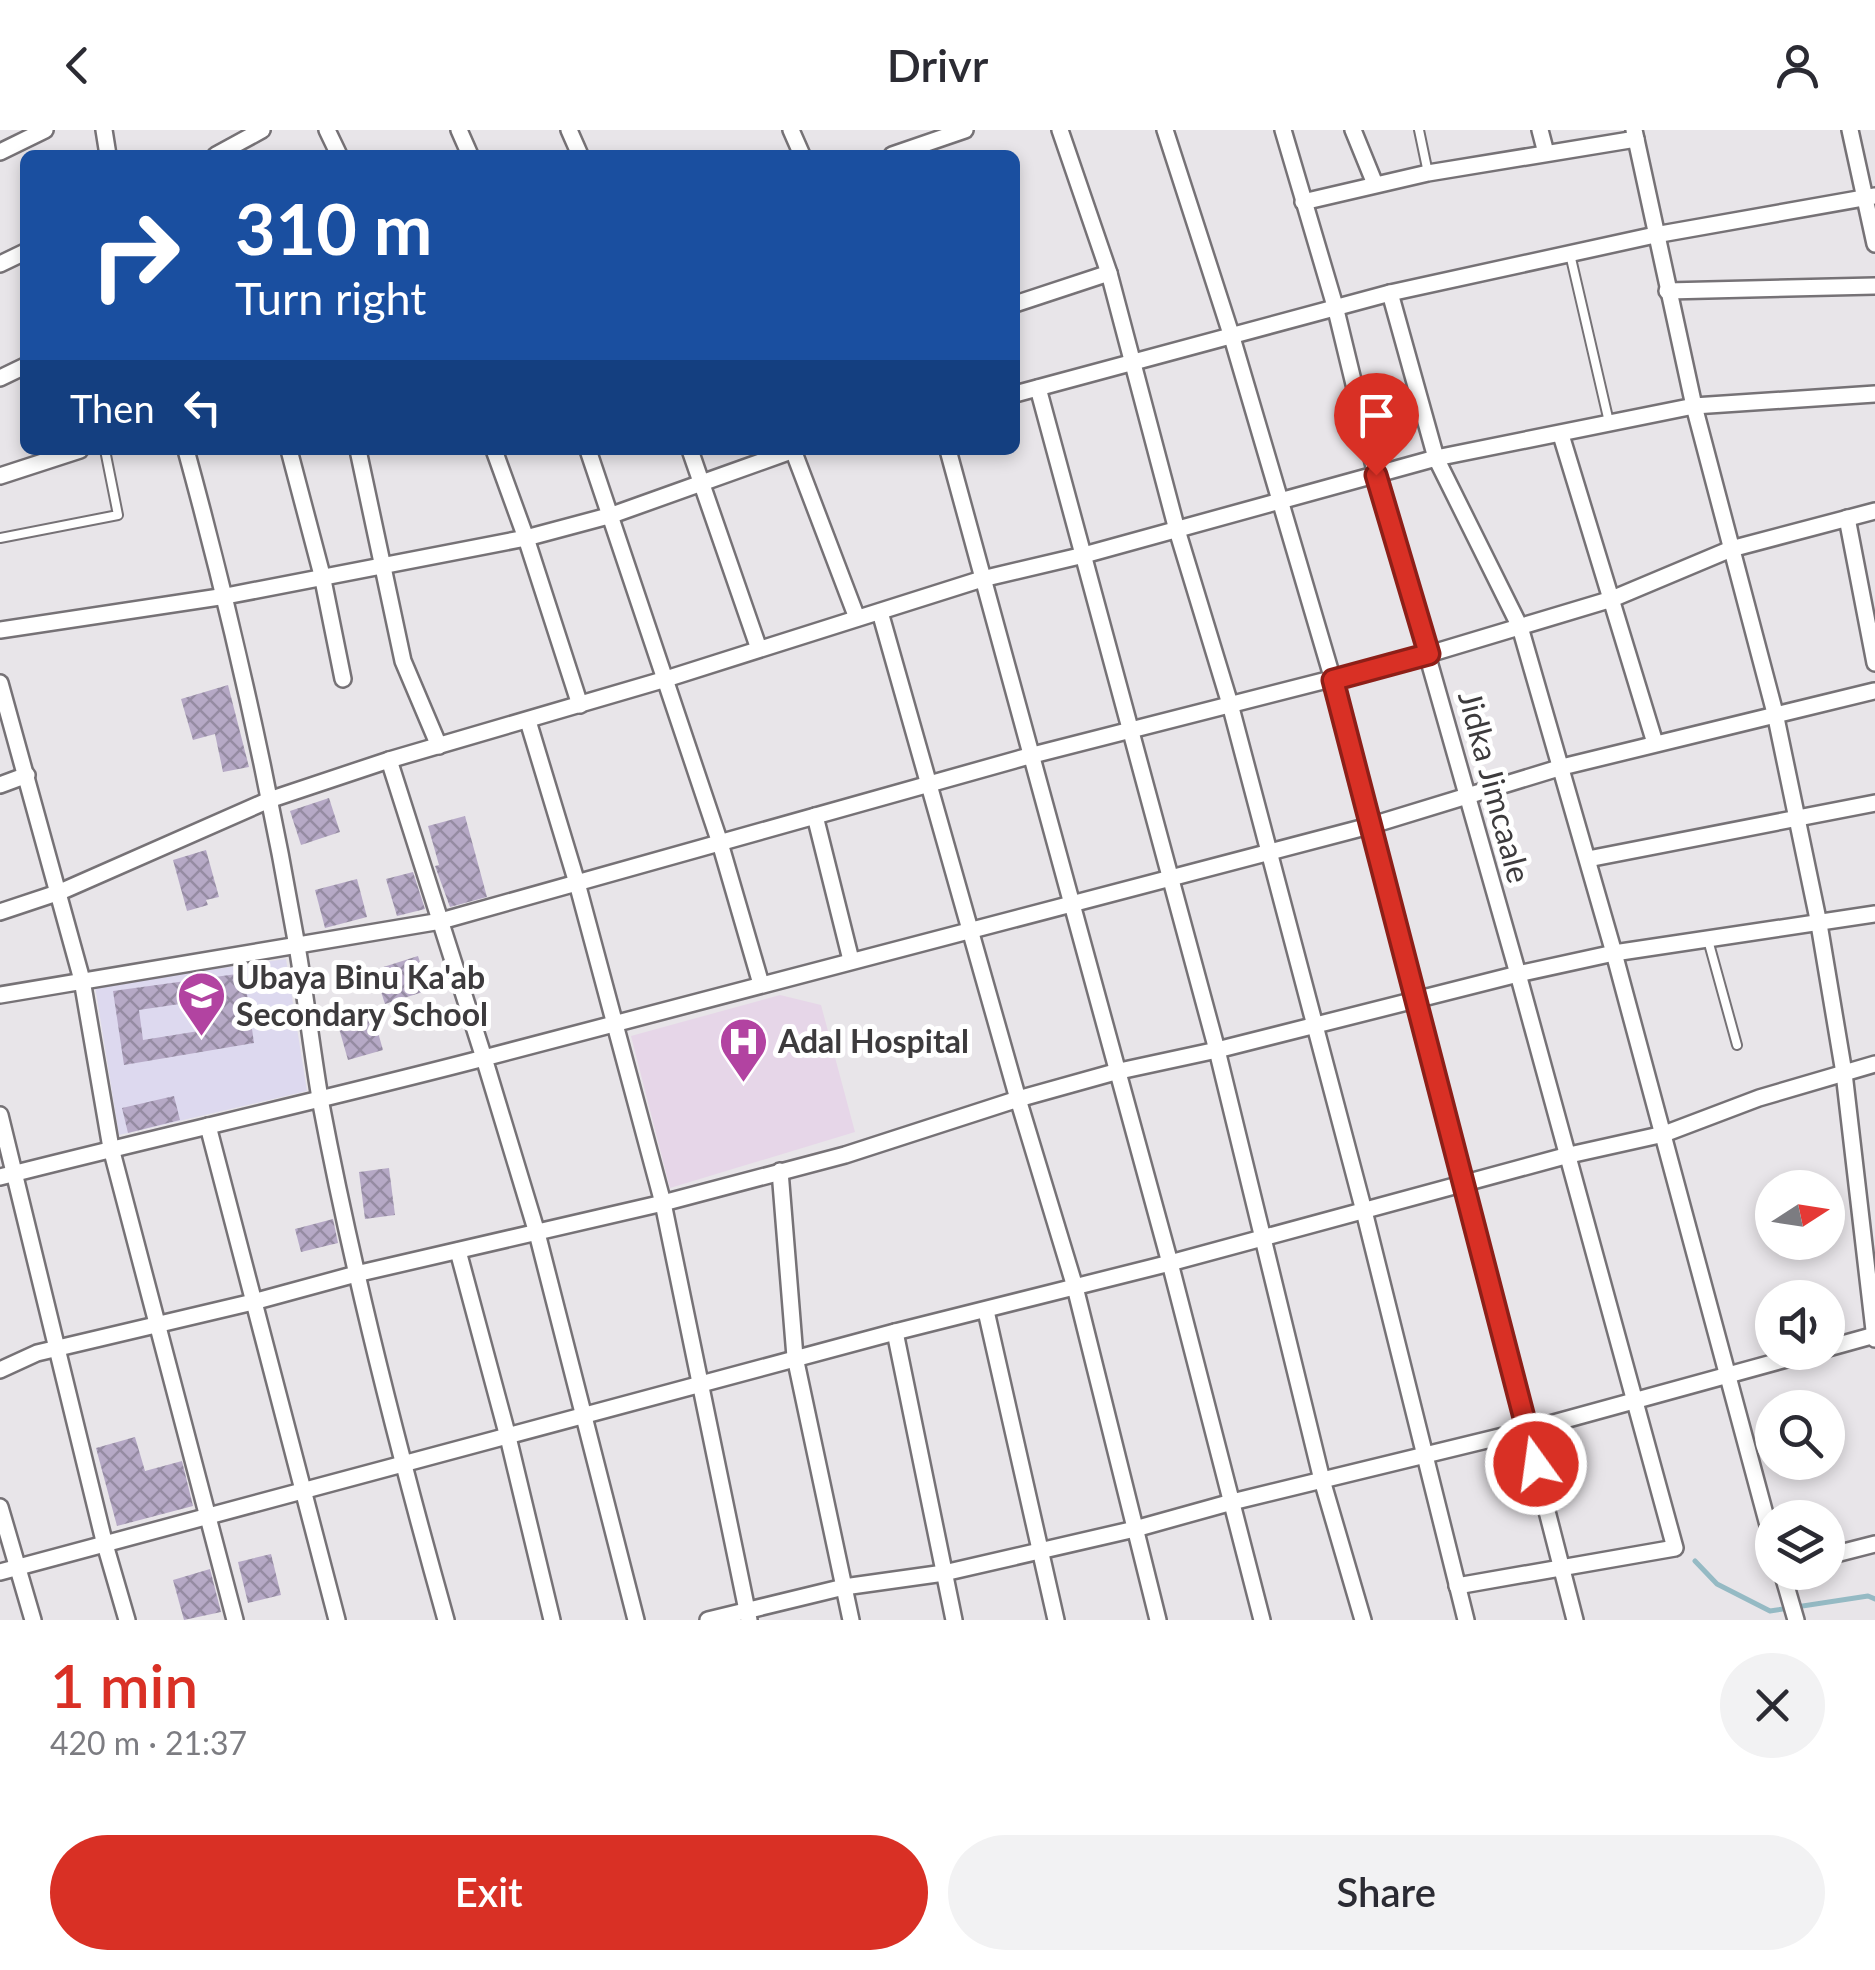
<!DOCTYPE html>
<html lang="en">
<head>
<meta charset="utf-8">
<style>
  :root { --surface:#fff; --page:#f2f2f3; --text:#2b2b33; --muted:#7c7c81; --accent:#d93025 }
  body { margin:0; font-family:Lato,sans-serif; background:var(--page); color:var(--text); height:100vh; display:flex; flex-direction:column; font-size:38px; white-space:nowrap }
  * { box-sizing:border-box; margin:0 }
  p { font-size:32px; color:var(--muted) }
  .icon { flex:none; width:55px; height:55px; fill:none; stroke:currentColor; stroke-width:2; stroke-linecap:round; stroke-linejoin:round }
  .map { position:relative; height:1490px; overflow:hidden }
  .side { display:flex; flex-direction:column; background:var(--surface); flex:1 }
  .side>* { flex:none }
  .guide { position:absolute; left:20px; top:20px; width:1000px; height:305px; border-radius:15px; box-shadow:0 5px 15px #0003; background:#1a4fa0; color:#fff; overflow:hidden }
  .needle { width:65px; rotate:78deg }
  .fabs { position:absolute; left:1755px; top:1040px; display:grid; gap:20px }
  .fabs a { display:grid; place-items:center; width:90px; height:90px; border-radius:50%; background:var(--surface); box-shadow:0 5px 15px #0003; font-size:50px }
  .pin { position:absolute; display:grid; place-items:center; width:85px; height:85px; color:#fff; margin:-102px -42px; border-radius:50% 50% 50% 0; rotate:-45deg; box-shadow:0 0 10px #0007 }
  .pin .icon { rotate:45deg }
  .me { position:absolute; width:110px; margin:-55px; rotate:346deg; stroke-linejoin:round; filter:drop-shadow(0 0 8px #0008) }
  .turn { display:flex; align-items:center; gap:35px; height:210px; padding:0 50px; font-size:45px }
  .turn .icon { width:130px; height:130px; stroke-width:2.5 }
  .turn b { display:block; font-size:70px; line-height:85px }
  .then { display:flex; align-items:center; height:95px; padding:0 50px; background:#0003; gap:20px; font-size:38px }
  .round { display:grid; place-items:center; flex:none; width:105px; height:105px; border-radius:52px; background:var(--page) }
  .overview { display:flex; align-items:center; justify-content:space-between; height:170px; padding:0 50px }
  h1 { font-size:60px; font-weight:600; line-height:75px; color:var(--accent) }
  .button { display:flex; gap:20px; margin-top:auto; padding:20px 50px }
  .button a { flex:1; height:115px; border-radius:60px; background:var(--accent); color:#fff; font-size:40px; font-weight:600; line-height:115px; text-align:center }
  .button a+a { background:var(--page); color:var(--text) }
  header { display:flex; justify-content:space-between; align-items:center; height:130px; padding:0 50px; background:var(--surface); font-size:45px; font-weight:600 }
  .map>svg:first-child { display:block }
  .education { fill:#ddd9ef }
  .medical { fill:#e6d6e8 }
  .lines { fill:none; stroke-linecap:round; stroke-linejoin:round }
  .stream { stroke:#95bac4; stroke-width:5 }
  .building { fill:url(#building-cross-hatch); fill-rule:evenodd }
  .lane-casing { stroke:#767276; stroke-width:12 }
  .street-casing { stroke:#767276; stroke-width:20 }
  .lane { stroke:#fff; stroke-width:8 }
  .street { stroke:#fff; stroke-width:15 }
  .route-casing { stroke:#8d1f18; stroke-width:25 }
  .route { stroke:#d93025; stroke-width:18 }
  .labels { text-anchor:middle; stroke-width:10; stroke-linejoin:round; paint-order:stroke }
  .street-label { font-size:32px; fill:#3d3b3d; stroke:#fff }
  .poi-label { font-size:32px; font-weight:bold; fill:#3d3b3d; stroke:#fff; text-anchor:start }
</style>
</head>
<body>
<header><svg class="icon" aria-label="back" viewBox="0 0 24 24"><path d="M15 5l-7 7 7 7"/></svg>Drivr<svg class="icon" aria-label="person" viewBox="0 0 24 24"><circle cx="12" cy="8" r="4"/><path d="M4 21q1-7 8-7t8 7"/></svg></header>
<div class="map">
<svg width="1875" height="1490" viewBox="0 0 1875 1490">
  <defs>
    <pattern id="building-cross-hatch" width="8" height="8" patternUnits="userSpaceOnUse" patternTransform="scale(2.5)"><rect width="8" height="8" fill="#b6a9c6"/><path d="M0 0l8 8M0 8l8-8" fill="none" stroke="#958ba2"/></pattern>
  </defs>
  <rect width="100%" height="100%" fill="#e8e5e9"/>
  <polygon class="education" points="286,829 307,961 119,1005 95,856"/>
  <polygon class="medical" points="780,865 821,875 855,1002 670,1058 631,906"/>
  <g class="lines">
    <polyline class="stream" points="1695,1431 1717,1454 1770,1481 1868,1466 1875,1469"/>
  </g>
  <g class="building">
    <polygon points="228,555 249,637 223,642 215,604 193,610 181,569"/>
    <polygon points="329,668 340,702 301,715 290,681"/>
    <polygon points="465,686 487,767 450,777 435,736 439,735 428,696"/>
    <polygon points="206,720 219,767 206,770 208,775 187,781 173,730"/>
    <polygon points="413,742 425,779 397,786 386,749"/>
    <polygon points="357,749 367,787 325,798 315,760"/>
    <polygon points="418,826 429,860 385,874 374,840"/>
    <path d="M244 843 254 913 124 935 113 861ZM200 871 205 900 143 910 139 880Z"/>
    <polygon points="373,885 383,920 348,930 338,895"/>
    <polygon points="174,966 180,990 128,1003 122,978"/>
    <polygon points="389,1038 395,1085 365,1089 359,1042"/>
    <polygon points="333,1089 338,1113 301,1122 295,1099"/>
    <polygon points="135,1307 145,1341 182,1331 193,1376 117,1396 96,1318"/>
    <polygon points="271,1424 281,1465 248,1473 238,1432"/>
    <polygon points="210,1439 221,1482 184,1490 173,1450"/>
  </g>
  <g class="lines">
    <defs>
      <g id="lane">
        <polyline points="1419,0 1428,43"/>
        <polyline points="1570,124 1609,292"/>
        <polyline points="0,408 118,385 105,320"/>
        <polyline points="1708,810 1737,915"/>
      </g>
      <g id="street">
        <polyline points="104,0 108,25"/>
        <polyline points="327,0 339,25"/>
        <polyline points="459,0 470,25"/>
        <polyline points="569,0 580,25"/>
        <polyline points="791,0 802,25"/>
        <polyline points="1060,0 1109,143 1177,400 1230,574 1364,1081 1466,1490"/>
        <polyline points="1165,0 1231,204 1333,550 1575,1490"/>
        <polyline points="1283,0 1335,176 1376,345 1518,844 1675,1418 1457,1456"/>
        <polyline points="1353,0 1375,54"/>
        <polyline points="1540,0 1546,23"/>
        <polyline points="1634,0 1694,276 1775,583 1819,794 1844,943 1875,1209"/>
        <polyline points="1850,0 1875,114"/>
        <polyline points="0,22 45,0"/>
        <polyline points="216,25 262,0"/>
        <polyline points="892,25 965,0"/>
        <polyline points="1303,72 1428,43 1636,9"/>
        <polyline points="0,134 25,122"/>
        <polyline points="1667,161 1875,156"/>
        <polyline points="1390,163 1436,328 1520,497 1614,823 1772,1410"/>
        <polyline points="1015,174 1109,143"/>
        <polyline points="0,248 25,236"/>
        <polyline points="1038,258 1217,920 1322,1350 1363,1490"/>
        <polyline points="1015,264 1390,163 1655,105 1875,66"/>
        <polyline points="1561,305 1655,613"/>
        <path d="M186 320C231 484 268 649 297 816 306 868 312 922 321 974 354 1148 398 1319 446 1490"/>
        <polyline points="289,320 322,445 343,549"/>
        <polyline points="358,320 403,531 439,616"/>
        <polyline points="494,320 526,408 580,575"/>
        <polyline points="588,320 720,713 761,854"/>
        <polyline points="690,320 759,519"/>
        <polyline points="793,320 857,488"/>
        <polyline points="948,320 1170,1133 1262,1490"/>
        <polyline points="0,346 80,320"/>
        <polyline points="1847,388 1875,533"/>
        <polyline points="880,482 1018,969 1075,1157 1158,1490"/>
        <polyline points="0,500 226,466 526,408 612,385 794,320"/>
        <polyline points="0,553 82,850 111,1018 235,1490"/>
        <polyline points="528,591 577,753 663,1073 749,1490"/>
        <polyline points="0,655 27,645"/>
        <polyline points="815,686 851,830"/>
        <polyline points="1588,729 1875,673"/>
        <polyline points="0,782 60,762 269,670 389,630 666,549 982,449 1084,425 1436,328 1694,276 1875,264"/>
        <polyline points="0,865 441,791 1029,626 1429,524 1612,469 1731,419 1875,381"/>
        <polyline points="0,985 104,1411 127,1490"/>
        <polyline points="208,996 337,1490"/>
        <polyline points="780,1041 795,1227 851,1490"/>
        <path d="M0 1047C161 1006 323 970 484 928L389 630"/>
        <polyline points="458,1121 508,1307 552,1490"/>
        <polyline points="986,1181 1056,1490"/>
        <polyline points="1828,1218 1875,1205"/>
        <polyline points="0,1240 37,1223 253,1172 356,1144 663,1073 845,1025 1018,969 1115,942 1217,920 1518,844 1614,823 1875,784"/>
        <polyline points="0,1377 33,1490"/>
        <polyline points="1828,1426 1875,1414"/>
        <polyline points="0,1442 895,1202"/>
        <polyline points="1782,1442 1796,1490"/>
        <polyline points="636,1490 537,1103 484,928 1369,696 1562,637 1874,561"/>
        <polyline points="708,1490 844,1457 944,1443 1135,1399 1232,1372 1528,1300 1812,1222"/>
        <polyline points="954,1490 895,1202 1170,1133 1565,1026 1664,1004 1759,968 1875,934"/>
      </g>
    </defs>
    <use href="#lane" class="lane-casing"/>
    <use href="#street" class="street-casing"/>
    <use href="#lane" class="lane"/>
    <use href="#street" class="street"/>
  </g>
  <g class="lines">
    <defs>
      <polyline id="route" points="1376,345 1429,524 1333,550 1536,1334"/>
    </defs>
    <use href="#route" class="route-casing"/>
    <use href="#route" class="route"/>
  </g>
  <defs>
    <symbol id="school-pin" viewBox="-11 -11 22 30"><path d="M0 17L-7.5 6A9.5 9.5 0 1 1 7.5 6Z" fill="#b243a1" stroke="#fff"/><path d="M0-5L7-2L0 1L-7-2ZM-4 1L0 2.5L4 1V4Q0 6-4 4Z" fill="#fff"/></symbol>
    <symbol id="hospital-pin" viewBox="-11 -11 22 30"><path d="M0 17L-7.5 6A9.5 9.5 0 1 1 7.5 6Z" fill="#b243a1" stroke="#fff"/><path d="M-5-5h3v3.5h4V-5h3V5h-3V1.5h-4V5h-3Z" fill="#fff"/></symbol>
  </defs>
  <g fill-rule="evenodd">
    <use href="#school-pin" x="174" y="838" width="55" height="75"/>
    <use href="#hospital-pin" x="716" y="884" width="55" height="75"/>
  </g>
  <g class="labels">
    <g class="street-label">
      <text transform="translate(1494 657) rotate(75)" y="11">Jidka Jimcaale</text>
    </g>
    <g class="poi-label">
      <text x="236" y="859">Ubaya Binu Ka'ab<tspan x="236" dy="37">Secondary School</tspan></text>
      <text x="778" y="923">Adal Hospital</text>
    </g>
  </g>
</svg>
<div class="fabs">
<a><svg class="needle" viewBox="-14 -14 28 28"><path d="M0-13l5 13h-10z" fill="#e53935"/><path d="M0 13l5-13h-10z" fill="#7c7c81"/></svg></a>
<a><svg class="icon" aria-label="sound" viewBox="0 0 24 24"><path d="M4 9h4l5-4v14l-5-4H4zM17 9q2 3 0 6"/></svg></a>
<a><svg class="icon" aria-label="search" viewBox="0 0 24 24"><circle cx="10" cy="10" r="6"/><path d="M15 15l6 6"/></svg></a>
<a><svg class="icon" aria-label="layers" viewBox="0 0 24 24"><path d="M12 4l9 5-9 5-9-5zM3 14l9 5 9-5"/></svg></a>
</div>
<div class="pin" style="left:1376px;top:345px;background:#d93025"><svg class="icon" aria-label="arrive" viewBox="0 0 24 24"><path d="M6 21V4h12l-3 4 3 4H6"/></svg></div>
<svg class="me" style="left:1536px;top:1334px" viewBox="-20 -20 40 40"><circle r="17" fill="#d93025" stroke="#fff" stroke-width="3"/><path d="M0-11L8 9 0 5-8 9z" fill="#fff"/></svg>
<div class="guide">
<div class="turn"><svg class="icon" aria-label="right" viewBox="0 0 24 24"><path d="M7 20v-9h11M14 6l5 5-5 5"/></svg><div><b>310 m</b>Turn right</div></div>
<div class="then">Then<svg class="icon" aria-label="left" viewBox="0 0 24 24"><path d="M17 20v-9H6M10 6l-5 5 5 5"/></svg></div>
</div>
</div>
<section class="side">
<div class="overview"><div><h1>1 min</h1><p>420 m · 21:37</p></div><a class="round"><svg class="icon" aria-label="close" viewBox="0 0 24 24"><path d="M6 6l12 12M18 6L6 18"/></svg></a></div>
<div class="button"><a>Exit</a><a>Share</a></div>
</section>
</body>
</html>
